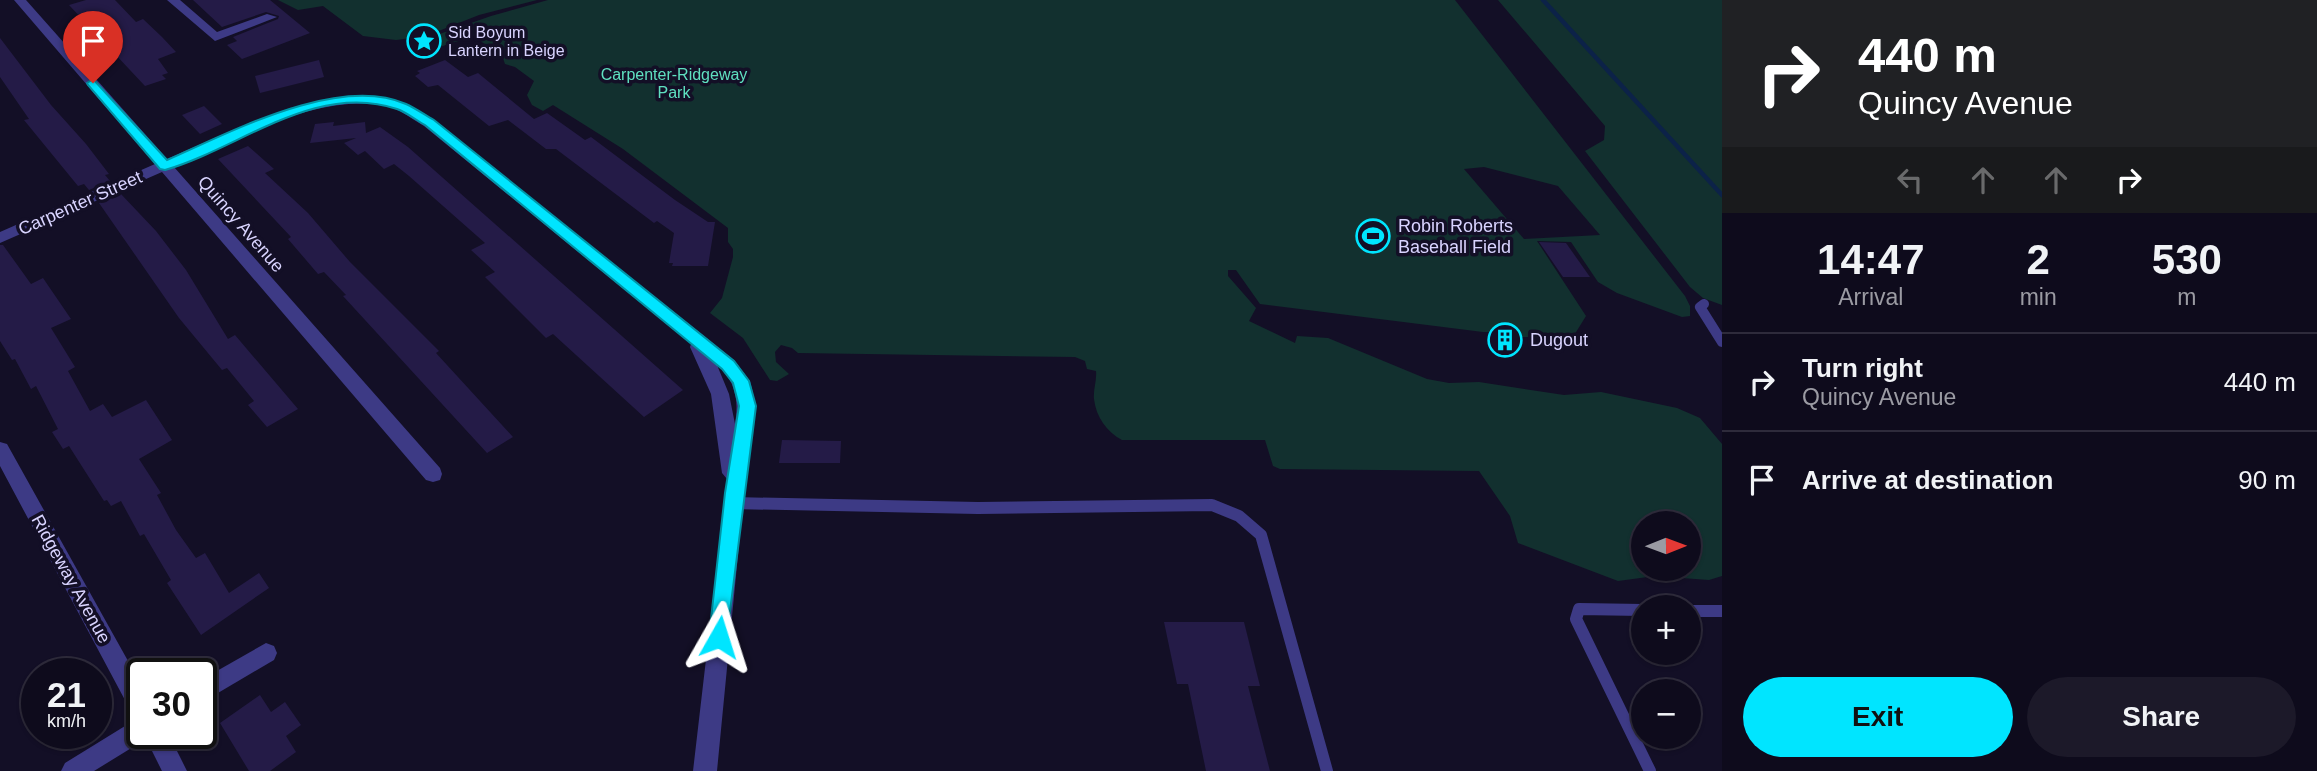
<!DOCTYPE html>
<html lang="en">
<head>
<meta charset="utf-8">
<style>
  :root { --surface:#0e0b1c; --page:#1c1929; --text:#f1f3f6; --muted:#9b9ba3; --line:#2e2b3b; --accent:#00e5ff }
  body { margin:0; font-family:Helvetica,sans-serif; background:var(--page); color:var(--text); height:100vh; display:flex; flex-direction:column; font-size:26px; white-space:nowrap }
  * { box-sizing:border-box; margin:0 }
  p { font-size:23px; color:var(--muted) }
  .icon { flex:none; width:38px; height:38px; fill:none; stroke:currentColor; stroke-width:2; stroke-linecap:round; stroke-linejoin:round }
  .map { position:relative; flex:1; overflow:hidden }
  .side { display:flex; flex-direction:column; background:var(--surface); width:595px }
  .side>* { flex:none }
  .guide { background:#202124; color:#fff; overflow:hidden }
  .needle { width:46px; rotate:89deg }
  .tools { position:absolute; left:1631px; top:511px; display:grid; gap:14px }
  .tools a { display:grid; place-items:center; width:70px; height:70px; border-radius:50%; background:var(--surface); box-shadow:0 2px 5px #0004,0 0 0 2px var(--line); font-size:35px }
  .speed { position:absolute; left:21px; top:658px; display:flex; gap:14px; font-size:35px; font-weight:700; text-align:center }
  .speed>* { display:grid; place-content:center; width:91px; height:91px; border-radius:50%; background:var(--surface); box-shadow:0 2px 5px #0004,0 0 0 2px var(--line); line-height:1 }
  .speed small { font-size:18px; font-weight:400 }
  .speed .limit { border:4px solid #111; border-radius:10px; background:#fff; color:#111 }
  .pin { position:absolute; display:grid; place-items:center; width:60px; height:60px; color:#fff; margin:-72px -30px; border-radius:50% 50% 50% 0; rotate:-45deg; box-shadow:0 0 7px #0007 }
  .pin .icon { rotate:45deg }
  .me { position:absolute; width:77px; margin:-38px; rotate:6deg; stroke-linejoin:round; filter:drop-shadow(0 0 5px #0008) }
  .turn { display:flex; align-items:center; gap:24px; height:147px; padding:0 21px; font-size:32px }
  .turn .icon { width:91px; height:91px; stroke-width:2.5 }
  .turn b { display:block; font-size:49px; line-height:60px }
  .lanes { display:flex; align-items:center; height:66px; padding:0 21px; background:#0003; justify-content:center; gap:35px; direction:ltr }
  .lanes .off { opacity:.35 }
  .eta { display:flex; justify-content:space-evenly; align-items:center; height:119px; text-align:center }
  .eta b { font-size:42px; font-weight:600; line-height:49px }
  .button { display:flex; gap:14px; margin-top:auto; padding:14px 21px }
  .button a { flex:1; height:80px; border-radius:42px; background:var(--accent); color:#111; font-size:28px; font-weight:600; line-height:80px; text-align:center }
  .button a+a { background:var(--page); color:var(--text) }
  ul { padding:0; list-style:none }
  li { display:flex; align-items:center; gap:21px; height:98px; padding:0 21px; border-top:2px solid var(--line) }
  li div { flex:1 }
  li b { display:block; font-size:26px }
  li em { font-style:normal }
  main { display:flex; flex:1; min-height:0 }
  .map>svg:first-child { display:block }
  .green { fill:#12302f; fill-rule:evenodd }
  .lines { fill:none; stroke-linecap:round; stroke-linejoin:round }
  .stream { stroke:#0c2248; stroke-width:4.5 }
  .building { fill:#241b47 }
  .lane-far1 { stroke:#3d3a85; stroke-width:10 }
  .lane { stroke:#3d3a85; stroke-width:12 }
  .street { fill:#3d3a85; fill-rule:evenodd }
  .route { fill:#00e5ff; stroke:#0095a6; stroke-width:2 }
  .labels { text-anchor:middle; stroke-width:7; stroke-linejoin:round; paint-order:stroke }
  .far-poi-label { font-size:16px; fill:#d9d4ff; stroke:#130f26; text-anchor:start }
  .far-park-label { font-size:16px; fill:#5fe0c0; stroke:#130f26 }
  .street-label { font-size:18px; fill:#d9d4ff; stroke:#130f26 }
  .poi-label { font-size:18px; fill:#d9d4ff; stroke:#130f26; text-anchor:start }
</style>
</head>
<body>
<main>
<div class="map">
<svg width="1722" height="771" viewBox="0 0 1722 771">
  <rect width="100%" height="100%" fill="#130f26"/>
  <g class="green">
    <polygon points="278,0 537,0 479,15 426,36 396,40 363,36 323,6 298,10"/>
    <path d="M548 0H1455L1685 296 1690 306V316L1682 317 1617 293 1598 282 1571 242 1537 241 1586 316 1573 337H1521L1518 332H1483L1260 304 1236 270H1228V276L1256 308 1249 321 1295 343 1297 336 1328 338 1427 379 1449 383 1479 382 1564 395 1601 392 1677 408 1700 418 1722 444V576L1709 580 1655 576 1618 581 1518 543 1510 516 1479 471 1280 469 1273 466 1265 440H1122C1107 432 1096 417 1094 399 1093 390 1097 381 1096 371L1087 369 1085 361 1075 357 798 353 792 348 781 345 775 352 776 362 789 374 777 381 770 380 743 338 710 313 722 298 733 257V249L728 242V228L623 149 553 105 543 111 532 105 527 95 534 81 515 67 505 64 503 58 474 36 427 51 412 52 411 44 491 16ZM1484 167 1558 186 1600 235 1524 239 1464 169ZM1643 523H1689V569H1643Z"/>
    <polygon points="1498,0 1722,0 1722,305 1703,298 1690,287 1585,151 1604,140 1605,126"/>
  </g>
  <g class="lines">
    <polyline class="stream" points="1543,0 1722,195"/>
  </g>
  <g class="building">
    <polygon points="86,0 115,0 136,22 143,19 162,37 176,52 158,59 168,73 162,75 166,79 145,86 69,5"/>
    <polygon points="193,0 270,0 310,33 242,59 227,45 237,41 233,37 278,19 279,16 266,12 222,27"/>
    <polygon points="0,38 51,105 86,144 109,174 105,175 110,181 89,190 84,184 78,186 24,120 29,119 0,77"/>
    <polygon points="319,60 324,77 260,93 255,76"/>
    <polygon points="445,60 468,77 478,73 534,119 547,113 585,140 591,137 675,200 708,222 715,222 708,266 672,266 673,263 669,263 674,233 657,221 654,223 556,149 546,149 508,120 489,126 438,85 428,87 415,76 420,73 417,71"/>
    <polygon points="204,106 222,124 200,134 182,115"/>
    <polygon points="334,122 333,126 365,122 366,133 380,127 408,147 683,390 644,417 553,334 546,338 485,277 495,272 471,250 485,243 409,176 394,164 384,169 365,151 358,155 344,143 356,138 310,143 315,124"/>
    <polygon points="248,146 274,169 265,173 308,213 350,262 439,351 436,353 513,437 487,453 343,296 346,295 324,272 318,274 288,239 291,237 218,159"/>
    <polygon points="120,193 156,231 186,270 228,339 235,335 298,409 267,427 248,405 254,401 227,368 222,370 179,318 99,203"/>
    <polygon points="1539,242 1566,243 1590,277 1563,277"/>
    <polygon points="0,245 3,245 31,284 43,278 71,319 51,328 75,367 68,371 90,411 103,404 112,417 146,400 172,440 139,459 161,493 157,495 176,530 196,558 205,553 229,593 259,573 269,588 201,635 167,583 171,580 144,534 140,536 121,501 111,506 107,500 104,501 69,446 63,449 52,432 58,429 36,386 31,389 15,359 12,360 0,341"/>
    <polygon points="782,440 841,441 840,463 779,463"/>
    <polygon points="1164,622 1244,622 1260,686 1248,686 1270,771 1206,771 1188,684 1177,684"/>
    <polygon points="260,695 271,712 285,702 301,725 286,736 296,752 270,771 249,771 220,723"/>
  </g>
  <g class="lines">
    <polyline class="lane-far1" points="1704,304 1700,307 1722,342"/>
    <g class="lane">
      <polyline points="733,503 978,508 1212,505 1239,516 1261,535 1327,771"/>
      <polyline points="1643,610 1579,609 1576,619 1650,771"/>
      <polyline points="1689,611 1722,611"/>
    </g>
    <g class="street">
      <path d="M14 0H26L167 159C228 133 340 75 406 104 416 108 425 115 434 120L734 360 750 381 756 406 744 493 717 771H693L727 479 722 473 711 394 690 347 691 344 424 126C409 117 394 105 376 104 307 98 235 140 174 167L440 468 442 474 440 480 433 482 426 480 162 172 0 243V232L155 164ZM717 365C736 381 739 401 735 424L729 394Z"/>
      <polygon points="167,0 180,0 217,32 267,14 277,17 215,41"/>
      <polygon points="0,442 7,444 142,686 142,733 168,733 187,771 162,771 146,739 94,771 61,771 65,763 138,718 134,717 0,466"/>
      <polygon points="266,643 274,646 277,653 274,660 201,703 201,680"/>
    </g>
  </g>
  <path class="route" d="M93 79 167 160C229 133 338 74 406 104 415 108 425 115 434 120L734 361 749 381 756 406 726 643 719 646 712 643 709 637 725 493 739 406 733 383 722 369 425 125C416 120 406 112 397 109 315 81 239 149 165 170L160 169 88 85 87 83Z"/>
  <defs>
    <symbol id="sight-ring" viewBox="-11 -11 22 22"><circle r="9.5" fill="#130f26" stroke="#00e5ff" stroke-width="1.5"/><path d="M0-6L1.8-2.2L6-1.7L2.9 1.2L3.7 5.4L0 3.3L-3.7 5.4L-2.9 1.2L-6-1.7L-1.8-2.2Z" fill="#00e5ff"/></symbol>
    <symbol id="stadium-ring" viewBox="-11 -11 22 22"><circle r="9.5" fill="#130f26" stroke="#00e5ff" stroke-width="1.5"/><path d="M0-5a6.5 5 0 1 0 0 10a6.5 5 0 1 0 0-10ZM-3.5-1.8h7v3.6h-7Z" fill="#00e5ff"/></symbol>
    <symbol id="building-ring" viewBox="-11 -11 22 22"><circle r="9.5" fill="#130f26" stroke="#00e5ff" stroke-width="1.5"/><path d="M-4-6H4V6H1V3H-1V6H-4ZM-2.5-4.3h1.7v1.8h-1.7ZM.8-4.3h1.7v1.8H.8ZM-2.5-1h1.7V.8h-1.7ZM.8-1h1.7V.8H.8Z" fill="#00e5ff"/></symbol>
  </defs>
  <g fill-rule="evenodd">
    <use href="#sight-ring" x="405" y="22" width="38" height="38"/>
    <use href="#stadium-ring" x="1354" y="217" width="38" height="38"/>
    <use href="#building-ring" x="1486" y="321" width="38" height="38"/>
  </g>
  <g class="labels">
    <g class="far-poi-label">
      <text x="448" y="38">Sid Boyum<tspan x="448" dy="18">Lantern in Beige</tspan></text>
    </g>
    <g class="far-park-label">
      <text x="674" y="80">Carpenter-Ridgeway<tspan x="674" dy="18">Park</tspan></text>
    </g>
    <g class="street-label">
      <text transform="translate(80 203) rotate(-24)" y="6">Carpenter Street</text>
      <text transform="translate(241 224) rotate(49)" y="6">Quincy Avenue</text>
      <text transform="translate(71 579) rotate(61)" y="6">Ridgeway Avenue</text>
    </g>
    <g class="poi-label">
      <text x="1398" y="232">Robin Roberts<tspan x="1398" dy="21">Baseball Field</tspan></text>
      <text x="1530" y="346">Dugout</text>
    </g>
  </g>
</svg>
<div class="tools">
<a><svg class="needle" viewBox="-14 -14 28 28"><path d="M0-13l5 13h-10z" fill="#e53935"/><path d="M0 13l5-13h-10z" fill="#9b9ba3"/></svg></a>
<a>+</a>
<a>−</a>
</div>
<div class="speed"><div>21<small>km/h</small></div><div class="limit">30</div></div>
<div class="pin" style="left:93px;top:83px;background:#d93025"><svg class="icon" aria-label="arrive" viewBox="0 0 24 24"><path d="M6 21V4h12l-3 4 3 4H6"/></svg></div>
<svg class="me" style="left:719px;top:637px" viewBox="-20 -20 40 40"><path d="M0-17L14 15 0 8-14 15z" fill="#00e5ff" stroke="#fff" stroke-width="4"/></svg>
</div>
<section class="side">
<div class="guide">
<div class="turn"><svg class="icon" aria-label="right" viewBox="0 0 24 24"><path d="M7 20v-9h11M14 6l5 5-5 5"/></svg><div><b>440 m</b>Quincy Avenue</div></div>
<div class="lanes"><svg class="icon off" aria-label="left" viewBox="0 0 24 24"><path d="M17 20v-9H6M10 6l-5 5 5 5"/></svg><svg class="icon off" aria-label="ahead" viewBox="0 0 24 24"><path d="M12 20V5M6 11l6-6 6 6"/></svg><svg class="icon off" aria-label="ahead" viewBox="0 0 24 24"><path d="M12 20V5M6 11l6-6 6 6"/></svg><svg class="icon" aria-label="right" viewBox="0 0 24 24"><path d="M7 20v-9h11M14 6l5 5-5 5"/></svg></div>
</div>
<div class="eta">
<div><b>14:47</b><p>Arrival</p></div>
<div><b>2</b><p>min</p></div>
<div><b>530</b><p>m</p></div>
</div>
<ul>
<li><svg class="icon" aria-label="right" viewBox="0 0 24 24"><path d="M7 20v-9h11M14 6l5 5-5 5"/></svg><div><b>Turn right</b><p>Quincy Avenue</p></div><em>440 m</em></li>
<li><svg class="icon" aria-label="arrive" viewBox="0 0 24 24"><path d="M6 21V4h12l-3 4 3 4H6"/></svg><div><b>Arrive at destination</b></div><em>90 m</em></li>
</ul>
<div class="button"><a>Exit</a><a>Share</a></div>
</section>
</main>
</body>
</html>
